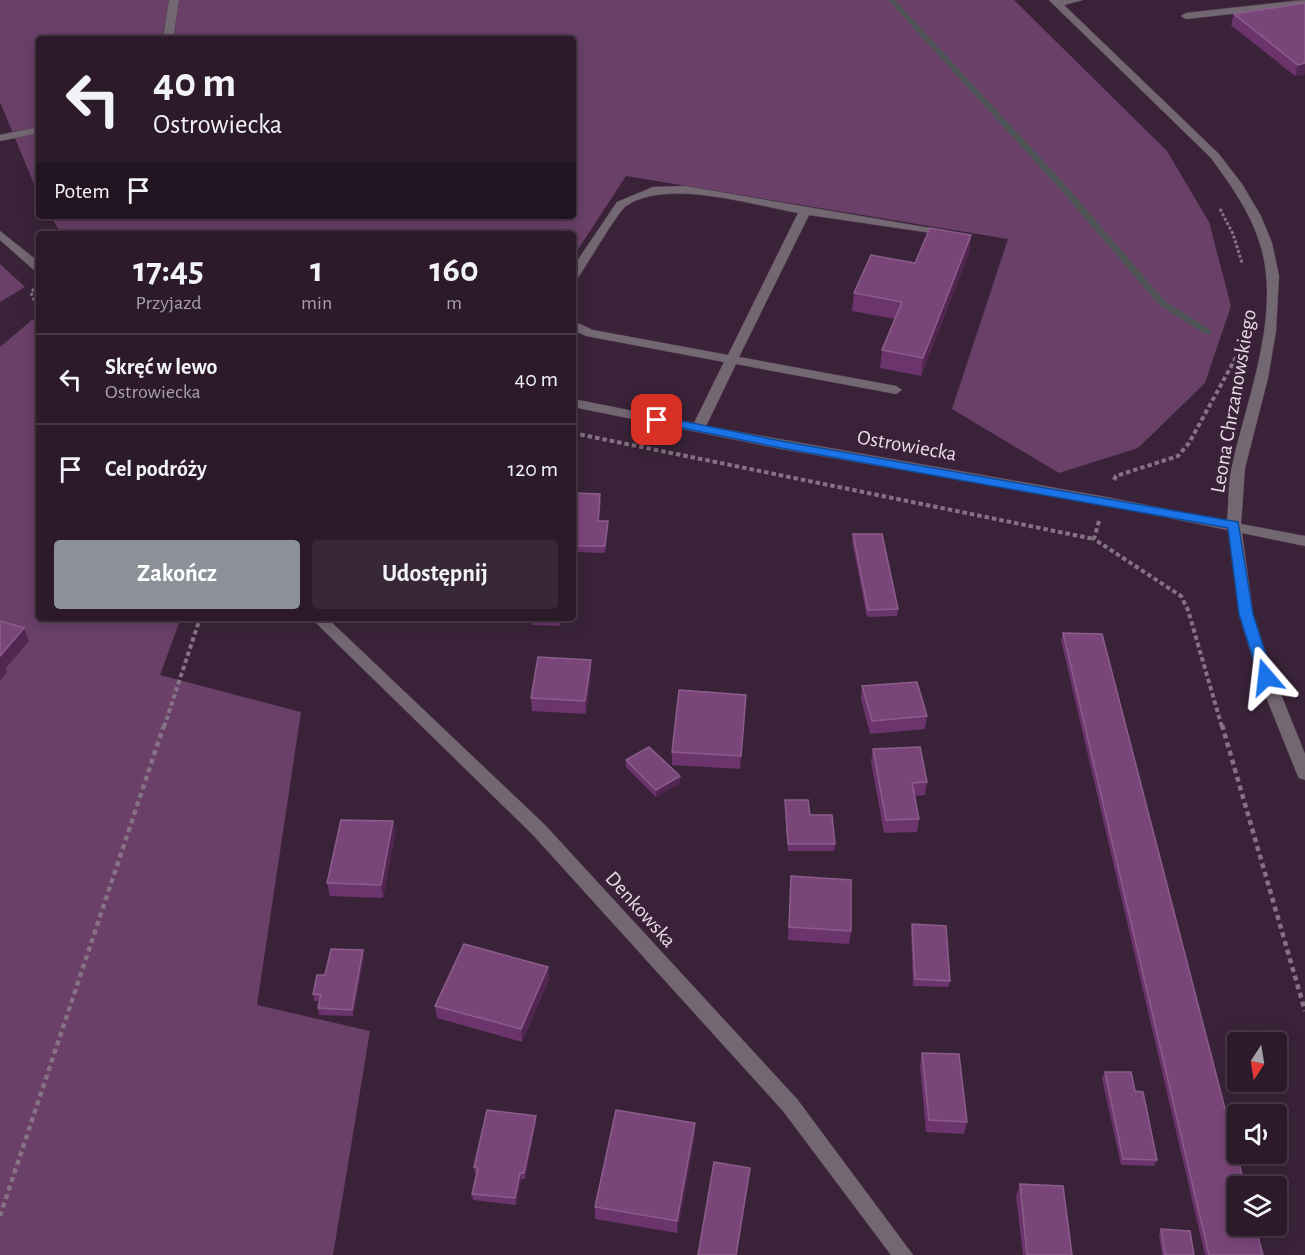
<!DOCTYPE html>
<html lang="pl">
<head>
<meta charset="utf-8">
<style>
  :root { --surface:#2c1a2b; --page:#382737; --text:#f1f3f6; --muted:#a6a1a9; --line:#483847; --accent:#8c9099 }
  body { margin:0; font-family:"Alegreya Sans",sans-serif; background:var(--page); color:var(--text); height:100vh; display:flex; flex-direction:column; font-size:22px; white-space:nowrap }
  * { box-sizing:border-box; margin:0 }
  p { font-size:20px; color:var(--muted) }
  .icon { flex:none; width:33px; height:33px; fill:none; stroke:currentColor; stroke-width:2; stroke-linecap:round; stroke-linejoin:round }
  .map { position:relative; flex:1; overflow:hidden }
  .sheet { position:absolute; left:36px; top:231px; width:540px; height:390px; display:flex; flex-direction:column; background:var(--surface); border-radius:6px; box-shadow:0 3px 15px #0003,0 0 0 2px var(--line) }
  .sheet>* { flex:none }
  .guide { position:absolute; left:36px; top:36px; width:540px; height:183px; border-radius:6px; box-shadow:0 3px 15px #0003,0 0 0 2px var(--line); background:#2c1a2b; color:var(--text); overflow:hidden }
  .needle { width:39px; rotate:192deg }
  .fabs { position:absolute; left:1227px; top:1032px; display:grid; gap:12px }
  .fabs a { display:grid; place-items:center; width:60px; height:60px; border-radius:6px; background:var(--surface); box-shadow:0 3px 15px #0003,0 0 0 2px var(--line); font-size:30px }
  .pin { position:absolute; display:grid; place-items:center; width:51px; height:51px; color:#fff; margin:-26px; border-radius:12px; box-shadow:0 3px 9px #0006 }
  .me { position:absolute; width:66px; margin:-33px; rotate:343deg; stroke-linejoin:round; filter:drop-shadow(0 0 4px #0008) }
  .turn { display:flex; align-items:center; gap:21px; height:126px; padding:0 18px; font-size:27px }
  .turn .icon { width:78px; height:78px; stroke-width:2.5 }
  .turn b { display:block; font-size:42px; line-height:51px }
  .then { display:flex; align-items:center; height:57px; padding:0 18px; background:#0003; gap:12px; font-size:22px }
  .eta { display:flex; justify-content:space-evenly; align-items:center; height:102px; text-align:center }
  .eta b { font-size:36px; font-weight:700; line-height:42px }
  .cta { display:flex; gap:12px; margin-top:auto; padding:12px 18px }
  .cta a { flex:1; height:69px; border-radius:6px; background:var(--accent); color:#fff; font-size:24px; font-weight:700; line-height:69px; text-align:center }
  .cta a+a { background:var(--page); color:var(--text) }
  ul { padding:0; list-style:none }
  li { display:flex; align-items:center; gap:18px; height:90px; padding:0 18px; border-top:2px solid var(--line) }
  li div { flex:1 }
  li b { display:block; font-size:22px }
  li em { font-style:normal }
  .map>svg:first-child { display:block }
  .green { fill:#6a4069 }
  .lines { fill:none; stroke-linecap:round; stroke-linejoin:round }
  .stream { fill:#4f5556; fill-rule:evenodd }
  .minor-casing { stroke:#564055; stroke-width:1 }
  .path-far2 { stroke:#857284; stroke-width:3; stroke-dasharray:3 2; stroke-linecap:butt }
  .path-far1 { stroke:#857284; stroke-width:4; stroke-dasharray:4.5 3; stroke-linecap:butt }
  .path { stroke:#857284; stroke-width:4.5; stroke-dasharray:5 4; stroke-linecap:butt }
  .minor { fill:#736772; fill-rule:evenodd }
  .wall { fill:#6c346c }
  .shaded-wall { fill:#532652 }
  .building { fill:#7a467a; stroke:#8b5d8b; stroke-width:1.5 }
  .route { fill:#1a73e8; stroke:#114b97; stroke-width:1.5 }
  .labels { text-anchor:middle; stroke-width:6; stroke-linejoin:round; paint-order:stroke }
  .street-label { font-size:21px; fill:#e9dae8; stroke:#3a2339 }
</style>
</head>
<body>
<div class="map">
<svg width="1305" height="1255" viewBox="0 0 1305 1255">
  <rect width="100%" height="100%" fill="#3a2339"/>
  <g class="green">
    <polygon points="0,0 1014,0 1167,151 1209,222 1231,306 1205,383 1138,448 1059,473 952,409 1008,239 626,176 573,257 573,234 61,234 51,216 573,216 573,39 39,39 39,196 0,102"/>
    <polygon points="0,264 25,287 0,302"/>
    <polygon points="33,319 39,327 39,618 181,618 160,675 301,712 257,1005 370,1031 333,1255 0,1255 0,347"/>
  </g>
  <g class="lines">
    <polygon class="stream" points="888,0 895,0 1064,183 1165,301 1211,330 1211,334 1205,334 1159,305 1058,187"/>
    <defs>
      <g id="minor">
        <polygon points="169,0 179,0 173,39 163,39"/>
        <path d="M1049 0H1083L1064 5 1219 154 1242 184 1261 216 1272 243 1279 276 1276 331 1268 378 1245 468 1241 524 1305 536V546L1242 533 1253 614 1274 677 1305 754V780L1299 778 1297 774 1258 677 1239 614 1228 530 1106 505 781 449 573 407V399L694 423 724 362 586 336 573 330V321L593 330 728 355 798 213C752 205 667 178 626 206 617 213 587 265 577 279L573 280V267L617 202 653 187 685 186 948 231 952 232V236L809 215 739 357 896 386 902 390 896 394 736 364 706 426 1106 497 1227 521C1229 503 1228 483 1232 466 1247 398 1283 311 1259 241 1249 210 1230 184 1211 158Z"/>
        <polygon points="1305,0 1305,6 1186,19 1181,16 1186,13"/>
        <polygon points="39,127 39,133 0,141 0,135"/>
        <polygon points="0,231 39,262 39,272 35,271 0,240"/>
        <polygon points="311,618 327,618 545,825 797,1099 913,1255 891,1255 783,1111 533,835"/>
      </g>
    </defs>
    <use href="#minor" class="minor-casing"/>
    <g class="path-far2">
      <polyline points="1220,209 1233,234 1242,263"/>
      <polyline points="34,289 31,293 39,310"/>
    </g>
    <g class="path-far1">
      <polyline points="573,433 1094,539"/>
      <polyline points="1114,480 1116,476 1178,456 1189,443 1239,352"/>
      <polyline points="1099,521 1094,539 1181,596 1188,610 1222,727"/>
      <polyline points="164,727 200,618"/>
    </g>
    <g class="path">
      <polyline points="1222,725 1305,1011"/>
      <polyline points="0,1216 164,725"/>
    </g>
    <use href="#minor" class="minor"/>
  </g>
  <g class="wall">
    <polygon points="1305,3 1305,74 1295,76 1231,25 1234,14"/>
    <polygon points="971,235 969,253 921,376 880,368 882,350 895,319 852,311 854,293"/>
    <polygon points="573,493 601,500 599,521 608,527 605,553 573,552"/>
    <polygon points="853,534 898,609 897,616 867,617 852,541"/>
    <polygon points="532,618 561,618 560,626 532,625"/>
    <polygon points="1063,633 1263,1255 1205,1255 1061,640"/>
    <polygon points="591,673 586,714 532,711 531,698"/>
    <polygon points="862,686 927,716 925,729 870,734 861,699"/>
    <polygon points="746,695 740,769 672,765 672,752"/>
    <polygon points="873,749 927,782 925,795 915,796 919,819 917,832 884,833 871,762"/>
    <polygon points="626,760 680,783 656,797 626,767"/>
    <polygon points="785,800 810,815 835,844 834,851 788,851 785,806"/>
    <polygon points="393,821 395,834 383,898 330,896 327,883"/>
    <polygon points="791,876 851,931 849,944 788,940"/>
    <polygon points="912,924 950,981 948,987 913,986 911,930"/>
    <polygon points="364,957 353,1016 319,1015 318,1008 319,1001 314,1001 313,994 325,975"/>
    <polygon points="548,967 549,979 522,1042 437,1018 435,1006"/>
    <polygon points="922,1053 967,1122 964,1134 926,1132 920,1066"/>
    <polygon points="1105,1072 1135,1091 1157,1160 1154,1166 1121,1165 1102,1078"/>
    <polygon points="536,1122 525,1179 521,1179 516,1205 473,1200 472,1194 476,1174 475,1173 474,1167"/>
    <polygon points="695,1123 695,1136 677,1233 595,1219 595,1207"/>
    <polygon points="1020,1184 1072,1255 1023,1255 1016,1196"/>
    <polygon points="1161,1229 1194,1255 1162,1255 1159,1235"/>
  </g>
  <g class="shaded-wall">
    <polygon points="1305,63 1305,74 1295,76 1298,65"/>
    <polygon points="971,235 969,253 921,376 923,358"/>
    <polygon points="24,628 29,641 6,668 7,672 0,681 0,656"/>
    <polygon points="591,660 591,673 586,714 585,701"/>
    <polygon points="680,776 680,783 656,797 656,790"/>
    <polygon points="393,821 395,834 383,898 381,885"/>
    <polygon points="363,950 364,957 353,1016 352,1010"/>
    <polygon points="548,967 549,979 522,1042 521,1029"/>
    <polygon points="536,1116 536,1122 525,1179 524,1173"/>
    <polygon points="695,1123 695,1136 677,1233 677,1221"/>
    <polygon points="750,1168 749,1180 737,1255 736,1255"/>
    <polygon points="520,1173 521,1179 516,1205 515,1198"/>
  </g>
  <g class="building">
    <polygon points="1305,3 1305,63 1298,65 1234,14"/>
    <polygon points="930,228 971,235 923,358 882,350 902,302 854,293 871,255 915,263"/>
    <polygon points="573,493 600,494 598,521 608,521 605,546 573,546"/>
    <polygon points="853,534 882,534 898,609 868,610"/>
    <polygon points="534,618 560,618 559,619"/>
    <polygon points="0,621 24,628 0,656"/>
    <polygon points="1063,633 1102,634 1245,1186 1238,1186 1238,1226 1255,1226 1263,1255 1209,1255"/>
    <polygon points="538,657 591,660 585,701 531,698"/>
    <polygon points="917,682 927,716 872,721 862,686"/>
    <polygon points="679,690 746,695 741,756 672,752"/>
    <polygon points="649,747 680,776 656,790 626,760"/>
    <polygon points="920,747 927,782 912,783 919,819 886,820 873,749"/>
    <polygon points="785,800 808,800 810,815 832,815 835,844 788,844"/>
    <polygon points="341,820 393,821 381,885 327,883"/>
    <polygon points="791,876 851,880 851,931 789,927"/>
    <polygon points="912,924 946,926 950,981 915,979"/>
    <polygon points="464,944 548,967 521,1029 435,1006"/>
    <polygon points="331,949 363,950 352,1010 318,1008 321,995 313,994 317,975 325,975"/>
    <polygon points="922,1053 959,1054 967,1122 929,1120"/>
    <polygon points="1105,1072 1131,1072 1135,1091 1143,1092 1157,1160 1123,1159"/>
    <polygon points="487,1110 536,1116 524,1173 520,1173 515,1198 472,1194 478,1168 474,1167"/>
    <polygon points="616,1110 695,1123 677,1221 595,1207"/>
    <polygon points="714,1162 750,1168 736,1255 698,1255"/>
    <polygon points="1020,1184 1063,1186 1072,1255 1027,1255"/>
    <polygon points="1161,1229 1190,1231 1194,1255 1165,1255"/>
  </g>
  <polygon class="route" points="657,416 781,441 1238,522 1253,614 1273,677 1266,682 1259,677 1239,614 1228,528 781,448 652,422 651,420"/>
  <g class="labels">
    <g class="street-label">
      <text transform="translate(1233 401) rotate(-80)" y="7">Leona Chrzanowskiego</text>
      <text transform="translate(907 445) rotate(10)" y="7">Ostrowiecka</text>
      <text transform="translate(641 909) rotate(48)" y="7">Denkowska</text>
    </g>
  </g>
</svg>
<div class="fabs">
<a><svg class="needle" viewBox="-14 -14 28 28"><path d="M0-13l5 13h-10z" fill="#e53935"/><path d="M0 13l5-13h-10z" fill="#a6a1a9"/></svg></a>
<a><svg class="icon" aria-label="sound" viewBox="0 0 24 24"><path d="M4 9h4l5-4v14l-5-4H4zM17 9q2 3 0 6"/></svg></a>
<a><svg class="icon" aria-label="layers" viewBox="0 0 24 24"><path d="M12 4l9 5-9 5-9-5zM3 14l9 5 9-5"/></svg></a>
</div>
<div class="pin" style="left:657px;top:420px;background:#d93025"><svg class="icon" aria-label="arrive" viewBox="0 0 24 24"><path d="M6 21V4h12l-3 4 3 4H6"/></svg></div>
<svg class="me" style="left:1266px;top:677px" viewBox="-20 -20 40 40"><path d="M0-17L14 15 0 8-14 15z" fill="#1a73e8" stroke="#fff" stroke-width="4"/></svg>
<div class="guide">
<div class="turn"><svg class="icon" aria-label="left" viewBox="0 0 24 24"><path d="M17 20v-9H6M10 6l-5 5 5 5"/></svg><div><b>40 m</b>Ostrowiecka</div></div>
<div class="then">Potem<svg class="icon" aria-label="arrive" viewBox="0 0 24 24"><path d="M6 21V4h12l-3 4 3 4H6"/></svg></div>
</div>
<section class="sheet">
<div class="eta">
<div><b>17:45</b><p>Przyjazd</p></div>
<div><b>1</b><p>min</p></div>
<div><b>160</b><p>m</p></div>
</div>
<ul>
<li><svg class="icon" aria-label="left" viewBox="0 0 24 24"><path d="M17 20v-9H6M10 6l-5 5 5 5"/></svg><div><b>Skręć w lewo</b><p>Ostrowiecka</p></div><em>40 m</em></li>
<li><svg class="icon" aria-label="arrive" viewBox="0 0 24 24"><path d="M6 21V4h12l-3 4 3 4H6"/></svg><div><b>Cel podróży</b></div><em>120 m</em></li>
</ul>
<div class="cta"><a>Zakończ</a><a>Udostępnij</a></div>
</section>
</div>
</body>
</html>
